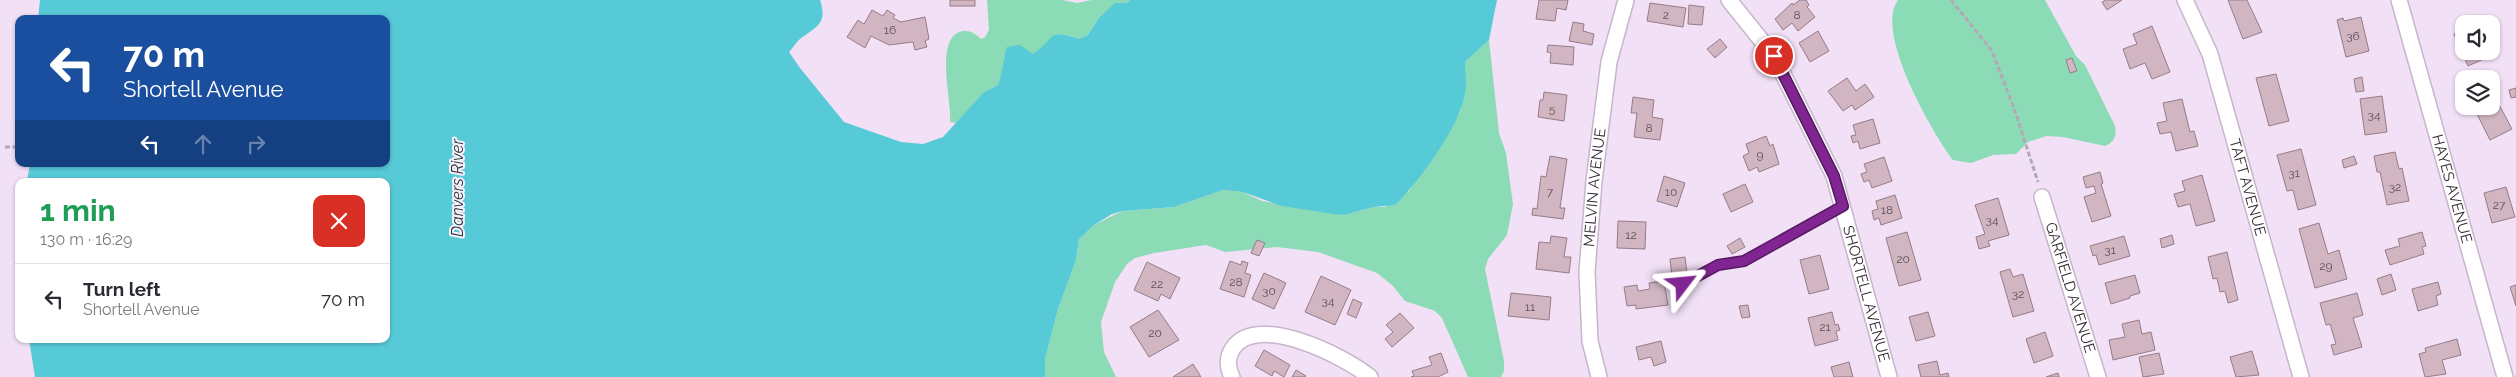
<!DOCTYPE html>
<html lang="en">
<head>
<meta charset="utf-8">
<style>
  :root { --surface:#fff; --page:#f2f2f3; --text:#2b2b33; --muted:#7c7c81; --line:#e1e1e2 }
  body { margin:0; font-family:Raleway,sans-serif; background:var(--page); color:var(--text); height:100vh; display:flex; flex-direction:column; font-size:19px; white-space:nowrap }
  * { box-sizing:border-box; margin:0 }
  p { font-size:16px; color:var(--muted) }
  .icon { flex:none; width:28px; height:28px; fill:none; stroke:currentColor; stroke-width:2; stroke-linecap:round; stroke-linejoin:round }
  .map { position:relative; flex:1; overflow:hidden }
  .details { position:absolute; left:15px; top:178px; width:375px; height:165px; display:flex; flex-direction:column; background:var(--surface); border-radius:10px; box-shadow:0 1px 4px #0004 }
  .details>* { flex:none }
  .top-card { position:absolute; left:15px; top:15px; width:375px; height:152px; border-radius:10px; box-shadow:0 1px 4px #0004; background:#1a4fa0; color:#fff; overflow:hidden }
  .buttons { position:absolute; left:2455px; top:15px; display:grid; gap:10px }
  .buttons a { display:grid; place-items:center; width:45px; height:45px; border-radius:10px; background:var(--surface); box-shadow:0 1px 4px #0004; font-size:25px }
  .pin { position:absolute; display:grid; place-items:center; width:42px; height:42px; color:#fff; margin:-21px; border:2px solid #fff; border-radius:50%; box-shadow:0 1px 5px #0007 }
  .me { position:absolute; width:55px; margin:-28px; rotate:61deg; stroke-linejoin:round; filter:drop-shadow(0 0 4px #0008) }
  .turn { display:flex; align-items:center; gap:18px; height:105px; padding:0 25px; font-size:22px }
  .turn .icon { width:65px; height:65px; stroke-width:2.5 }
  .turn b { display:block; font-size:35px; line-height:42px }
  .lanes { display:flex; align-items:center; height:48px; padding:0 25px; background:#0003; justify-content:center; gap:25px; direction:ltr }
  .lanes .off { opacity:.35 }
  .round { display:grid; place-items:center; flex:none; width:52px; height:52px; border-radius:10px; background:var(--page) }
  .summary { display:flex; align-items:center; justify-content:space-between; height:85px; padding:0 25px }
  h1 { font-size:30px; font-weight:700; line-height:38px; color:#1e9e55 }
  ul { padding:0; list-style:none }
  li { display:flex; align-items:center; gap:15px; height:70px; padding:0 25px; border-top:1px solid var(--line) }
  li div { flex:1 }
  li b { display:block; font-size:19px }
  li em { font-style:normal }
  .map>svg:first-child { display:block }
  .green { fill:#8bdbb6 }
  .water { fill:#57cad7 }
  .building { fill:#d1b6c1; stroke:#967c87 }
  .lines { fill:none; stroke-linecap:round; stroke-linejoin:round }
  .service-casing { stroke:#c7b6cb; stroke-width:10 }
  .minor-casing { stroke:#c7b6cb; stroke-width:18 }
  .path { stroke:#b5a7b8; stroke-width:3; stroke-dasharray:5 2.5; stroke-linecap:butt }
  .service { stroke:#fff; stroke-width:8 }
  .minor { stroke:#fff; stroke-width:15 }
  .route-casing { stroke:#54185f; stroke-width:12 }
  .route { stroke:#812592; stroke-width:9 }
  .labels { text-anchor:middle; stroke-width:4; stroke-linejoin:round; paint-order:stroke }
  .number-label { font-size:12px; fill:#5a4e57 }
  .street-label { font-size:15px; fill:#332c34; stroke:#fbf0fd }
  .water-label { font-size:16px; font-style:italic; fill:#1b3032; stroke:#fbf0fd }
</style>
</head>
<body>
<div class="map">
<svg width="2516" height="377" viewBox="0 0 2516 377">
  <rect width="100%" height="100%" fill="#f2e0f6"/>
  <g class="green">
    <path d="M987 0H1062L1077 3 1092 0H1130L1098 19 1088 35 1079 39C1045 27 1059 40 1035 53 1027 57 1013 56 1004 57V69L998 85 984 92 957 123 950 122C952 101 935 42 959 32 968 29 975 33 981 39L985 37 989 30Z"/>
    <path d="M1898 0H2045L2076 56 2085 65 2115 126C2117 136 2114 142 2105 146L2063 137 2046 136 2028 142 2016 154 1993 155 1971 163 1953 160C1932 132 1874 32 1898 0Z"/>
    <polygon points="1489,40 1499,133 1506,153 1513,204 1507,235 1488,259 1485,269 1504,361 1504,371 1501,377 1468,377 1442,318 1435,311 1405,301 1393,286 1377,273 1318,252 1277,247 1225,252 1206,245 1154,253 1135,258 1127,264 1115,282 1101,322 1104,352 1116,377 1045,377 1045,359 1058,309 1076,260 1079,239 1094,225 1122,211 1174,207 1223,190 1243,192 1262,201 1344,215 1374,207 1385,207 1409,191 1460,112 1465,92 1465,62"/>
  </g>
  <path class="water" d="M40 0H820C828 24 816 27 800 39 796 42 793 48 789 52L800 68 844 122 901 142 923 144 943 137 984 92 998 85C1003 72 1003 60 1007 47L1020 45 1033 54C1057 38 1046 28 1079 39L1088 35 1098 19 1115 3H1126L1130 0H1497L1489 40 1465 62C1465 72 1467 83 1465 93 1461 125 1418 183 1395 205L1374 207 1344 215 1334 214 1282 206 1243 192 1223 190 1174 207 1122 211 1112 214 1094 225 1079 239 1076 260 1058 309 1045 359V377H35L29 339H386V181H27L30 164H386V19H38Z"/>
  <g class="building">
    <rect x="950" y="0" width="25" height="6"/>
    <polygon points="1539,0 1568,0 1566,10 1557,8 1555,21 1536,19"/>
    <polygon points="1800,0 1806,0 1809,5 1807,7 1815,17 1798,31 1792,23 1783,30 1775,19 1792,3 1793,5"/>
    <polygon points="2106,0 2122,0 2107,10 2102,2"/>
    <polygon points="2228,0 2247,0 2262,32 2243,39"/>
    <polygon points="1650,3 1686,8 1683,27 1647,21"/>
    <polygon points="1689,5 1704,7 1702,25 1688,24"/>
    <polygon points="872,10 883,16 887,10 895,15 893,18 901,22 925,17 929,39 925,41 927,47 915,50 913,42 889,45 871,36 865,48 847,37 858,20 864,24"/>
    <polygon points="2361,17 2369,51 2346,57 2337,20 2343,18 2344,21"/>
    <polygon points="1573,22 1584,24 1583,31 1594,34 1592,45 1569,41"/>
    <polygon points="2152,26 2170,72 2152,79 2145,63 2130,69 2123,49 2137,44 2133,34"/>
    <polygon points="2464,29 2464,51 2488,51 2490,56 2468,66 2454,34"/>
    <polygon points="1818,31 1829,51 1810,62 1799,43"/>
    <polygon points="1720,39 1727,47 1715,58 1707,49"/>
    <polygon points="1548,45 1574,47 1573,65 1550,63 1551,53 1547,52"/>
    <polygon points="2072,58 2077,71 2070,73 2066,60"/>
    <polygon points="2276,74 2289,121 2269,126 2256,78"/>
    <polygon points="2362,77 2364,91 2356,92 2354,79"/>
    <polygon points="1847,78 1856,91 1865,84 1874,97 1855,110 1852,105 1843,111 1828,91"/>
    <polygon points="2516,88 2516,97 2511,98 2509,90"/>
    <polygon points="1544,92 1567,95 1564,121 1538,117 1540,100 1543,100"/>
    <polygon points="2382,96 2387,132 2365,135 2360,99"/>
    <polygon points="1633,97 1654,100 1652,117 1663,119 1660,140 1634,137 1637,113 1631,113"/>
    <polygon points="2495,97 2512,129 2490,140 2474,108 2491,106 2491,99"/>
    <polygon points="2182,99 2190,132 2194,131 2198,146 2176,151 2171,132 2160,134 2157,123 2167,121 2163,103"/>
    <polygon points="1873,119 1880,143 1860,149 1858,141 1853,143 1851,136 1856,135 1853,125"/>
    <polygon points="1766,136 1770,146 1773,144 1779,164 1759,172 1757,167 1749,171 1743,156 1749,153 1746,144"/>
    <polygon points="2301,149 2316,205 2298,210 2293,190 2287,191 2277,155"/>
    <polygon points="2395,152 2399,169 2402,168 2409,201 2387,205 2380,172 2377,172 2374,156"/>
    <polygon points="1550,156 1567,159 1560,208 1565,208 1563,219 1532,215 1533,208 1537,209 1541,176 1546,177"/>
    <polygon points="2354,156 2357,164 2344,168 2342,160"/>
    <polygon points="1884,157 1892,181 1872,188 1869,180 1864,182 1861,174 1867,172 1864,164"/>
    <polygon points="2100,172 2103,183 2101,184 2111,216 2092,222 2084,197 2096,193 2094,186 2086,188 2083,177"/>
    <polygon points="2202,175 2215,221 2196,226 2190,204 2178,207 2174,194 2185,191 2182,181"/>
    <polygon points="1664,176 1685,183 1677,207 1657,201"/>
    <polygon points="1745,184 1753,202 1731,212 1723,194"/>
    <polygon points="2506,187 2515,217 2492,223 2484,193"/>
    <polygon points="1895,195 1902,218 1881,225 1879,218 1874,220 1872,211 1878,209 1876,201"/>
    <polygon points="1998,198 2009,235 1988,241 1990,246 1979,249 1976,237 1985,234 1975,205"/>
    <polygon points="1618,221 1646,222 1645,249 1617,248"/>
    <polygon points="2319,223 2328,254 2339,250 2347,279 2315,288 2299,229"/>
    <polygon points="1907,232 1921,280 1899,286 1886,238"/>
    <polygon points="2422,232 2426,246 2422,247 2424,254 2390,265 2385,250 2400,246 2398,239"/>
    <polygon points="2172,235 2174,244 2162,248 2160,239"/>
    <polygon points="1551,236 1567,238 1564,257 1571,257 1569,273 1536,269 1539,242 1550,243"/>
    <polygon points="2124,236 2130,256 2099,265 2096,255 2093,256 2090,246"/>
    <polygon points="1740,238 1745,247 1732,254 1727,246"/>
    <polygon points="1257,240 1265,243 1259,256 1251,253"/>
    <polygon points="2227,252 2238,300 2228,303 2225,291 2220,292 2217,278 2213,279 2208,257"/>
    <polygon points="1820,255 1829,289 1809,294 1800,260"/>
    <polygon points="1685,257 1687,274 1672,277 1670,259"/>
    <polygon points="1230,261 1241,265 1242,261 1248,263 1245,273 1251,275 1244,297 1220,289"/>
    <polygon points="1147,262 1180,278 1170,299 1161,294 1158,301 1134,290"/>
    <polygon points="2010,269 2013,277 2023,274 2034,311 2013,317 2000,272"/>
    <polygon points="1264,273 1286,283 1274,309 1252,299"/>
    <polygon points="2391,274 2396,290 2382,295 2377,279"/>
    <polygon points="2135,275 2140,293 2130,296 2130,298 2111,304 2105,283"/>
    <polygon points="1321,276 1351,290 1335,325 1305,312"/>
    <polygon points="1664,281 1668,305 1636,309 1636,305 1627,306 1624,287 1637,285 1638,291 1650,289 1649,283"/>
    <polygon points="2438,282 2441,294 2436,296 2438,305 2418,311 2412,289"/>
    <polygon points="2516,285 2516,306 2510,287"/>
    <polygon points="1511,293 1551,297 1549,320 1508,316"/>
    <polygon points="2357,293 2363,315 2353,318 2362,347 2334,355 2331,345 2336,344 2330,324 2326,325 2320,303"/>
    <polygon points="1353,299 1362,303 1356,318 1347,314"/>
    <polygon points="1748,305 1750,317 1742,318 1739,306"/>
    <polygon points="1158,310 1179,340 1149,357 1130,327"/>
    <polygon points="1832,312 1835,325 1838,324 1840,330 1836,331 1838,340 1815,346 1808,318"/>
    <polygon points="1928,312 1935,336 1916,341 1909,317"/>
    <polygon points="1400,313 1414,328 1392,347 1385,339 1393,332 1386,325"/>
    <polygon points="2139,320 2142,334 2151,332 2155,350 2113,360 2109,340 2125,337 2122,324"/>
    <polygon points="2045,332 2053,356 2034,363 2026,339"/>
    <polygon points="2457,339 2461,355 2442,360 2446,374 2425,377 2419,354 2426,352 2425,348"/>
    <polygon points="1661,341 1666,362 1654,366 1651,357 1639,360 1636,347"/>
    <polygon points="1264,350 1290,365 1284,377 1274,371 1272,376 1255,366"/>
    <polygon points="2252,351 2259,375 2236,377 2230,357"/>
    <polygon points="1441,353 1448,372 1438,377 1411,377 1414,376 1412,371 1432,365 1429,357"/>
    <polygon points="2159,353 2164,374 2143,377 2139,357"/>
    <polygon points="1937,361 1940,375 1948,373 1949,377 1921,377 1918,365"/>
    <polygon points="1849,362 1853,377 1834,377 1831,367"/>
    <polygon points="1193,364 1201,377 1173,377"/>
    <polygon points="1296,370 1306,376 1305,377 1292,377"/>
    <polygon points="2058,373 2059,377 2046,377"/>
  </g>
  <g class="lines">
    <defs>
      <polyline id="service" points="1683,284 1718,265 1744,261 1843,206"/>
      <g id="minor">
        <path id="s1" d="M1729 0 1774 56 1834 176 1889 377"/>
        <path id="s2" d="M2185 0 2210 54 2301 377"/>
        <path id="s3" d="M2399 0 2505 377"/>
        <path id="s4" d="M2042 197 2098 377"/>
        <path d="M1232 377C1227 367 1227 357 1233 348 1257 312 1344 356 1370 377"/>
        <path id="s5" d="M1599 377 1590 341 1587 272 1594 181 1609 62 1626 0"/>
      </g>
    </defs>
    <use href="#service" class="service-casing"/>
    <use href="#minor" class="minor-casing"/>
    <g class="path">
      <polyline points="1951,0 1992,51 2015,111 2038,182"/>
      <polyline points="5,147 19,147"/>
    </g>
    <use href="#service" class="service"/>
    <use href="#minor" class="minor"/>
  </g>
  <g class="lines">
    <defs>
      <polyline id="route" points="1683,284 1718,265 1744,261 1843,206 1834,176 1774,56"/>
    </defs>
    <use href="#route" class="route-casing"/>
    <use href="#route" class="route"/>
  </g>
  <g class="labels">
    <g class="number-label">
      <text x="1666" y="19">2</text>
      <text x="1797" y="19">8</text>
      <text x="890" y="34">16</text>
      <text x="2353" y="40">36</text>
      <text x="1552" y="113">5</text>
      <text x="2374" y="119">34</text>
      <text x="1649" y="132">8</text>
      <text x="1760" y="159">9</text>
      <text x="2294" y="177">31</text>
      <text x="2395" y="191">32</text>
      <text x="1550" y="196">7</text>
      <text x="1671" y="196">10</text>
      <text x="2499" y="209">27</text>
      <text x="1887" y="214">18</text>
      <text x="1992" y="224">34</text>
      <text x="1631" y="239">12</text>
      <text x="2110" y="254">31</text>
      <text x="1903" y="263">20</text>
      <text x="2326" y="270">29</text>
      <text x="1236" y="286">28</text>
      <text x="1157" y="288">22</text>
      <text x="1269" y="295">30</text>
      <text x="2018" y="298">32</text>
      <text x="1328" y="305">34</text>
      <text x="1530" y="311">11</text>
      <text x="1825" y="331">21</text>
      <text x="1155" y="337">20</text>
    </g>
    <g class="street-label">
      <text dy="5" stroke="none"><textPath href="#s2" startOffset="198">TAFT AVENUE</textPath></text>
      <text dy="5" stroke="none"><textPath href="#s5" startOffset="191">MELVIN AVENUE</textPath></text>
      <text dy="5" stroke="none"><textPath href="#s3" startOffset="196">HAYES AVENUE</textPath></text>
      <text dy="5" stroke="none"><textPath href="#s4" startOffset="95">GARFIELD AVENUE</textPath></text>
      <text dy="5" stroke="none"><textPath href="#s1" startOffset="328">SHORTELL AVENUE</textPath></text>
    </g>
    <g class="water-label">
      <text transform="translate(457 188) rotate(-90)" y="6">Danvers River</text>
    </g>
  </g>
</svg>
<div class="buttons">
<a><svg class="icon" aria-label="sound" viewBox="0 0 24 24"><path d="M4 9h4l5-4v14l-5-4H4zM17 9q2 3 0 6"/></svg></a>
<a><svg class="icon" aria-label="layers" viewBox="0 0 24 24"><path d="M12 4l9 5-9 5-9-5zM3 14l9 5 9-5"/></svg></a>
</div>
<div class="pin" style="left:1774px;top:56px;background:#d93025"><svg class="icon" aria-label="arrive" viewBox="0 0 24 24"><path d="M6 21V4h12l-3 4 3 4H6"/></svg></div>
<svg class="me" style="left:1683px;top:284px" viewBox="-20 -20 40 40"><path d="M0-17L14 15 0 8-14 15z" fill="#812592" stroke="#fff" stroke-width="4"/></svg>
<div class="top-card">
<div class="turn"><svg class="icon" aria-label="left" viewBox="0 0 24 24"><path d="M17 20v-9H6M10 6l-5 5 5 5"/></svg><div><b>70 m</b>Shortell Avenue</div></div>
<div class="lanes"><svg class="icon" aria-label="left" viewBox="0 0 24 24"><path d="M17 20v-9H6M10 6l-5 5 5 5"/></svg><svg class="icon off" aria-label="ahead" viewBox="0 0 24 24"><path d="M12 20V5M6 11l6-6 6 6"/></svg><svg class="icon off" aria-label="right" viewBox="0 0 24 24"><path d="M7 20v-9h11M14 6l5 5-5 5"/></svg></div>
</div>
<section class="details">
<div class="summary"><div><h1>1 min</h1><p>130 m · 16:29</p></div><a class="round" style="background:#d93025;color:#fff"><svg class="icon" aria-label="close" viewBox="0 0 24 24"><path d="M6 6l12 12M18 6L6 18"/></svg></a></div>
<ul>
<li><svg class="icon" aria-label="left" viewBox="0 0 24 24"><path d="M17 20v-9H6M10 6l-5 5 5 5"/></svg><div><b>Turn left</b><p>Shortell Avenue</p></div><em>70 m</em></li>
</ul>
</section>
</div>
</body>
</html>
